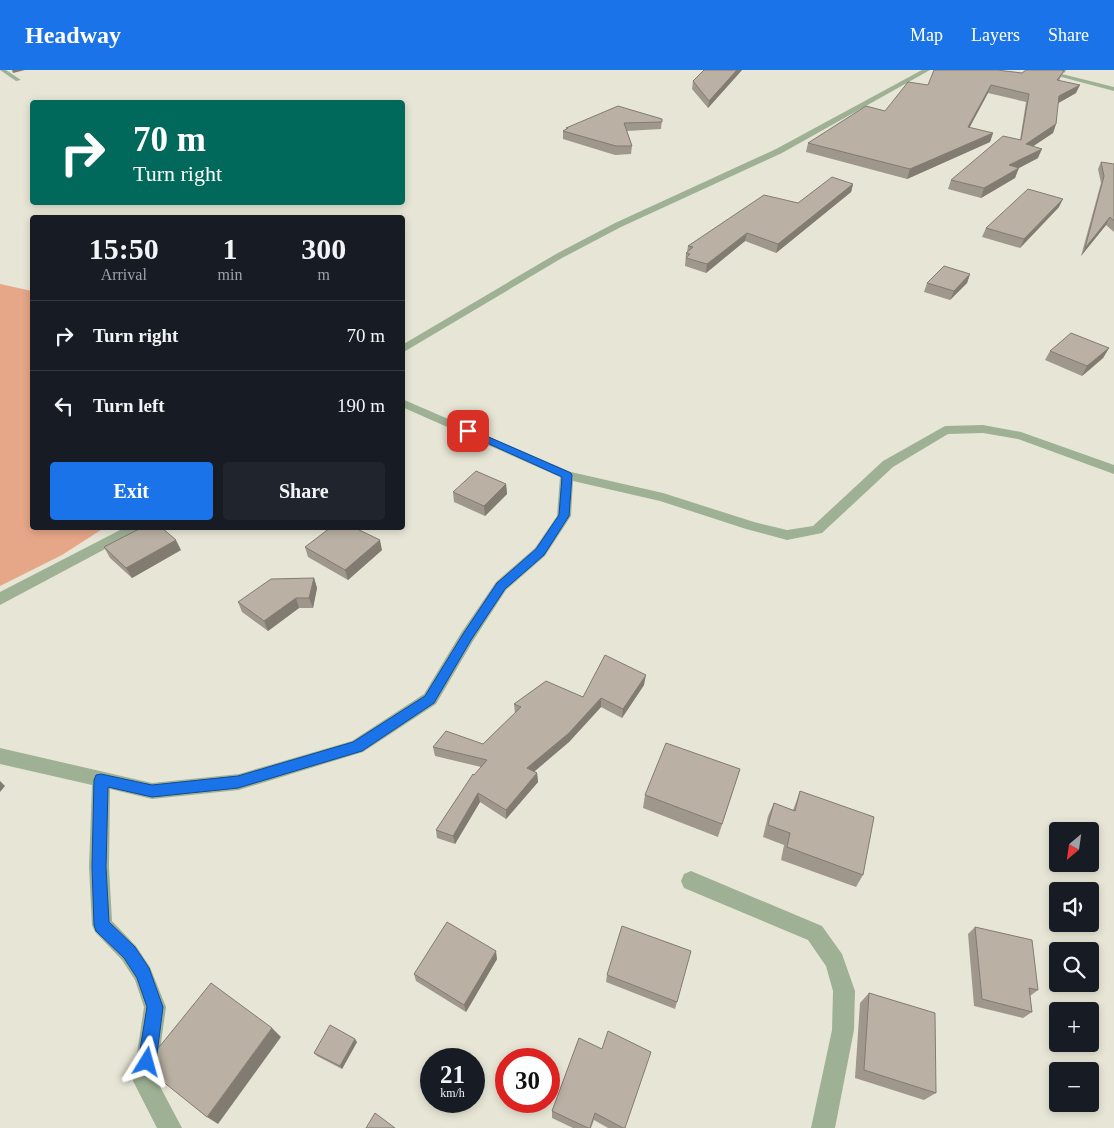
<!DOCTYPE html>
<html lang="en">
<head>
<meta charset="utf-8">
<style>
  :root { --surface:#171b24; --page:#20242c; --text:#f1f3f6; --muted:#9ea1a6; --line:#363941; --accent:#1a73e8 }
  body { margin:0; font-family:Georgia,serif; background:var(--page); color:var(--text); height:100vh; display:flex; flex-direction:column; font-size:19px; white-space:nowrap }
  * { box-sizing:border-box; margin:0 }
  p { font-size:16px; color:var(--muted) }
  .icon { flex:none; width:28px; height:28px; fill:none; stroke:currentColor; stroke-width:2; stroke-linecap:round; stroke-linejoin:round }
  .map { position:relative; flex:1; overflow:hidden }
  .side { position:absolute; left:30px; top:145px; width:375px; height:315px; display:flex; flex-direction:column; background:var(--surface); border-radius:5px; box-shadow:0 2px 8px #0003 }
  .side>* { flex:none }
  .guide { position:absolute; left:30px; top:30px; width:375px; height:105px; border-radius:5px; box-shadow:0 2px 8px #0003; background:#00695c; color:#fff; overflow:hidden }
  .needle { width:32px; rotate:209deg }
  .fabs { position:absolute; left:1049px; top:752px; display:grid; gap:10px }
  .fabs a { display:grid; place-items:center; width:50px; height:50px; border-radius:5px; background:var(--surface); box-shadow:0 2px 8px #0003; font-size:25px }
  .speed { position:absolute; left:420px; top:978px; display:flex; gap:10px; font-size:25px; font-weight:700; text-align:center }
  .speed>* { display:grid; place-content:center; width:65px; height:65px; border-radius:50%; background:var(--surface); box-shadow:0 2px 8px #0003; line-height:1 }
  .speed small { font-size:12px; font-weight:400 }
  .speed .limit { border:8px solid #d22; background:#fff; color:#111 }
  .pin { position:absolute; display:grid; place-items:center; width:42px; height:42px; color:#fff; margin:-21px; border-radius:10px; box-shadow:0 2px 8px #0006 }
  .me { position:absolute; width:55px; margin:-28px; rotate:8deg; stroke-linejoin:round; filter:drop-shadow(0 0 4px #0008) }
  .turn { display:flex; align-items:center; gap:18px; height:105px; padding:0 20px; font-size:22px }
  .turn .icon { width:65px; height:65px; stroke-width:2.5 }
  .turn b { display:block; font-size:35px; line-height:42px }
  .eta { display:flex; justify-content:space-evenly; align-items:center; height:85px; text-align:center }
  .eta b { font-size:30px; font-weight:700; line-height:35px }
  .primary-button { display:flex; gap:10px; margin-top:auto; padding:10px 20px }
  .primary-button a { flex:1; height:58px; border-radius:5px; background:var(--accent); color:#fff; font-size:20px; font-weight:700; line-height:58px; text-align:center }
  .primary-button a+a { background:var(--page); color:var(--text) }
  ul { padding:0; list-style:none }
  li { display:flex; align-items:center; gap:15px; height:70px; padding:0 20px; border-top:1px solid var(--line) }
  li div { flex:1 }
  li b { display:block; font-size:19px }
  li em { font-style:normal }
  header { display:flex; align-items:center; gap:30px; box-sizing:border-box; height:70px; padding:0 25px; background:var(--accent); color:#fff }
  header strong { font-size:24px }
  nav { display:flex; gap:28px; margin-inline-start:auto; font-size:18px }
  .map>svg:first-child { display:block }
  .green { fill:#e6a688 }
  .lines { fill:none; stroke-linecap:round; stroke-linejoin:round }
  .minor { fill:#9eb194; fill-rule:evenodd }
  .tertiary { fill:#9eb194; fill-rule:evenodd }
  .wall { fill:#a0978c }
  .shaded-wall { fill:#827b72 }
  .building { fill:#bab0a3; stroke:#827b72 }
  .route { fill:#1a73e8; stroke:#114b97 }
</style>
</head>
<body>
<header>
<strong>Headway</strong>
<nav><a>Map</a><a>Layers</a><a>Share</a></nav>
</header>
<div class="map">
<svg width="1114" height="1058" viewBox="0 0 1114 1058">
  <rect width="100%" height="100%" fill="#e7e6d6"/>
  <polygon class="green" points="0,214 32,221 32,458 104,458 62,485 0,516"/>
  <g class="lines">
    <g class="minor">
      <polygon points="0,0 6,0 21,10 16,11"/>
      <polygon points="1035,0 1046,0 1114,17 1114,21"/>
      <polygon points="402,329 571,402 663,423 754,452 787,460 813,456 883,391 945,356 983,355 1021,362 1114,395 1114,404 1018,369 983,363 948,364 893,397 822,463 787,470 746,459 660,431 573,411 571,446 569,449 545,486 506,520 473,571 436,634 363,682 239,720 152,729 110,719 109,797 112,851 136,876 150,897 166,937 156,1009 182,1058 157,1058 133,1011 144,937 135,910 122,890 95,862 92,855 89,797 92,715 0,694 0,678 152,713 239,704 352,671 424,624 461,563 496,512 535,478 557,446 560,407 402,337"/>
      <polygon points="691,801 822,856 842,884 855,921 854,960 835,1058 811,1058 832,960 833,921 826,896 808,870 684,818 681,811 684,804"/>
    </g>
    <g class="tertiary">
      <polygon points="922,0 930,0 782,83 621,157 562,188 402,283 402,275 556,184 615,153 776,79"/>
      <polygon points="124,458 141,458 139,461 0,535 0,522"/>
    </g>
  </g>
  <g class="wall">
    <polygon points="704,0 742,0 708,38 692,19 693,11"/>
    <polygon points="1026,0 1066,0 1064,3 1063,2 1059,11 1076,23 1058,33 1056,54 1053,63 1033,76 1038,88 1018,98 1015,108 981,128 948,119 951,110 1020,70 1026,32 988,23 969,58 993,63 990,72 907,109 806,82 808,73 885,41 1022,3"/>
    <polygon points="662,49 661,59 627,61 632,76 631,84 615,85 563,69 563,61 566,59 566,58"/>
    <polygon points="1101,92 1114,94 1114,162 1106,155 1081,186 1101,113 1098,99"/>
    <polygon points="853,114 851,122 776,183 745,171 706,203 685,196 686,183 687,182 688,176 798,133"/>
    <polygon points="1059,137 1020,178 982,167 986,158"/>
    <polygon points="970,204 967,213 950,230 924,222 927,213"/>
    <polygon points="1109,278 1103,288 1082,306 1045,290 1050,281"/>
    <polygon points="506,414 507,424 485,446 454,432 453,422"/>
    <polygon points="104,477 181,480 132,508 110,488"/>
    <polygon points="305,477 382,480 348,510 308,487"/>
    <polygon points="314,508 317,518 313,538 299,538 268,561 242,542 238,532"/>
    <polygon points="644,615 622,648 601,637 569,672 534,701 537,703 538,712 506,749 480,732 455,774 437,768 436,760 481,697 435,686 433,677 483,674 515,643 514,634 583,627"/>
    <polygon points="740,699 718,767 643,738 645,725"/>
    <polygon points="800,721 863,805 856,817 781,790 784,775 763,767 768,746 774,733 793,740 795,735"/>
    <polygon points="975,857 1038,920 1030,926 1032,942 1023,948 974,936 968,864"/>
    <polygon points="497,889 466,942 416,911 414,904"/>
    <polygon points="607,905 677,932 675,939 606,912"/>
    <polygon points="869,923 936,1023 924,1030 855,1008 860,933"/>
    <polygon points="579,968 625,1058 608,1058 594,1050 591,1058 573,1058 552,1048 552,1041"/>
    <polygon points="357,972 342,999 317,986 314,983"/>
  </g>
  <g class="shaded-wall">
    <polygon points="12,0 25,0 13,3"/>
    <polygon points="737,0 742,0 708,38 709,31"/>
    <polygon points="991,15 988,23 965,66 968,57"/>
    <polygon points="1080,15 1076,23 1055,35 1059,26"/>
    <polygon points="1056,54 1053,63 1023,83 1026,74"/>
    <polygon points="993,63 990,72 907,109 910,99"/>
    <polygon points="1042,79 1038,88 1006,105 1009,95"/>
    <polygon points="1019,98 1015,108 981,128 984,118"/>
    <polygon points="853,114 851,122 776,183 778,174"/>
    <polygon points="1063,129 1059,137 1020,178 1024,169"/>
    <polygon points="1110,147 1106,155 1081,186 1085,178"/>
    <polygon points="747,163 745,171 706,203 707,194"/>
    <polygon points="970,204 967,213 950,230 954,221"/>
    <polygon points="1109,278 1103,288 1082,306 1087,296"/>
    <polygon points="506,414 507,424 485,446 484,436"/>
    <polygon points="176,470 181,480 132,508 126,498"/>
    <polygon points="380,470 382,480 348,510 345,500"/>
    <polygon points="314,508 317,518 313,538 309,528"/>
    <polygon points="296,528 299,538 268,561 264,551"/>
    <polygon points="646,605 644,615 622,648 623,639"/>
    <polygon points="601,628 601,637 569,672 528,707 527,698"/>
    <polygon points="537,703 538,712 506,749 506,740"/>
    <polygon points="0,711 5,716 0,722"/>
    <polygon points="478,723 480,732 455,774 453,766"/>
    <polygon points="496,881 497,889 466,942 464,935"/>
    <polygon points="272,958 281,967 218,1054 207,1047"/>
    <polygon points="355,969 357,972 342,999 340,996"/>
  </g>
  <g class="building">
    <polygon points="704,0 737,0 709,31 693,11"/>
    <polygon points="934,0 997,0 1022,3 1026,0 1061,0 1064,1 1057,10 1080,15 1059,26 1056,54 1026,74 1042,79 1009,95 1019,98 984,118 951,110 1003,66 1021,70 1029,24 991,15 968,57 993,63 910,99 808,73 866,36 885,41 908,12 928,15"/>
    <polygon points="618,36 662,49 662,52 624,53 632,76 616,76 563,61 568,58 566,58"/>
    <polygon points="1101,92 1114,94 1114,151 1110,147 1085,178 1104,106"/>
    <polygon points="832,107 853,114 778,174 747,163 707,194 686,188 690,184 686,183 693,177 688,176 764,125 798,133"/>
    <polygon points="1028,119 1063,129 1024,169 986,158"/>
    <polygon points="944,196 970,204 954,221 927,213"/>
    <polygon points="1071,263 1109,278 1087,296 1050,281"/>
    <polygon points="476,401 506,414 484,436 453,422"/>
    <polygon points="141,458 162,458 176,470 126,498 104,477"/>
    <polygon points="330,458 355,458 380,470 345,500 305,477"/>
    <polygon points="314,508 309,528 296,528 264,551 238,532 271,509"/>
    <polygon points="605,585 646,605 623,639 601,628 569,663 527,698 537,703 506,740 478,723 453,766 436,760 473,704 474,705 487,690 433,677 446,661 483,674 521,637 514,634 546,611 583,627"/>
    <polygon points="666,673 740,699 722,754 645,725"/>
    <polygon points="800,721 874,747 863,805 787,777 790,763 768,755 774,733 795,741"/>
    <polygon points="447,852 496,881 464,935 414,904"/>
    <polygon points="622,856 691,881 677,932 607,905"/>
    <polygon points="975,857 1032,870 1038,920 1029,918 1032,942 982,929"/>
    <polygon points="211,913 272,958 207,1047 146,998 147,992"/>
    <polygon points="869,923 935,943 936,1023 864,1000"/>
    <polygon points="330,955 355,969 340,996 314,983"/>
    <polygon points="608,961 651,982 625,1058 623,1058 595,1043 590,1058 588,1058 552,1041 579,968 602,979"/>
    <polygon points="375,1043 395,1058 366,1058"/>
  </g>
  <polygon class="route" points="468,358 571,403 572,405 569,446 544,485 505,519 471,570 434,633 362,681 238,718 152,727 108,717 106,797 109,852 135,877 149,898 163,937 156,992 153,998 147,1001 141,998 138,992 147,937 137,908 124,888 96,861 94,855 92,797 94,710 96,705 101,704 152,715 238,706 353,672 425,626 463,564 497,513 536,479 559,445 562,407 465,363 465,359"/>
</svg>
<div class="fabs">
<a><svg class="needle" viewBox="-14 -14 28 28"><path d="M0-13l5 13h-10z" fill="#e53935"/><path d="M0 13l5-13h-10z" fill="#9ea1a6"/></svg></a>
<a><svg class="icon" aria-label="sound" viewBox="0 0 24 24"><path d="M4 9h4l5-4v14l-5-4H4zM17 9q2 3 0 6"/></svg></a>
<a><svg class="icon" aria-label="search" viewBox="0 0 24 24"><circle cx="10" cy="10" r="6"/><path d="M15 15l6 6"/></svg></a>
<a>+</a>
<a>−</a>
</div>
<div class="speed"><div>21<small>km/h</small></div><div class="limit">30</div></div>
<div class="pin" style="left:468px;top:361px;background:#d93025"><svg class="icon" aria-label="arrive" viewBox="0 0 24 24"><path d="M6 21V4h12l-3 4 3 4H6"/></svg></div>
<svg class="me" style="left:147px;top:992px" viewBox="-20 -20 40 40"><path d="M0-17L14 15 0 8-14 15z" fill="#1a73e8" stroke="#fff" stroke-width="4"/></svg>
<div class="guide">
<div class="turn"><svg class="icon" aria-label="right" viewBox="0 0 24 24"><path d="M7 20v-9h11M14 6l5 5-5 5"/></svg><div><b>70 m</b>Turn right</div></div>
</div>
<section class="side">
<div class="eta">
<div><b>15:50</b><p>Arrival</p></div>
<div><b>1</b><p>min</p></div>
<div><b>300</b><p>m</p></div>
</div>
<ul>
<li><svg class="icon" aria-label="right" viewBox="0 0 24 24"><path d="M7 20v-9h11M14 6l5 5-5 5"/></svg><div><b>Turn right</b></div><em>70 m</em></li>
<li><svg class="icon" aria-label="left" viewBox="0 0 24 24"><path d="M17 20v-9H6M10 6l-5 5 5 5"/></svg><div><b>Turn left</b></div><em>190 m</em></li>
</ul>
<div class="primary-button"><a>Exit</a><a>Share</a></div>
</section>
</div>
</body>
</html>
